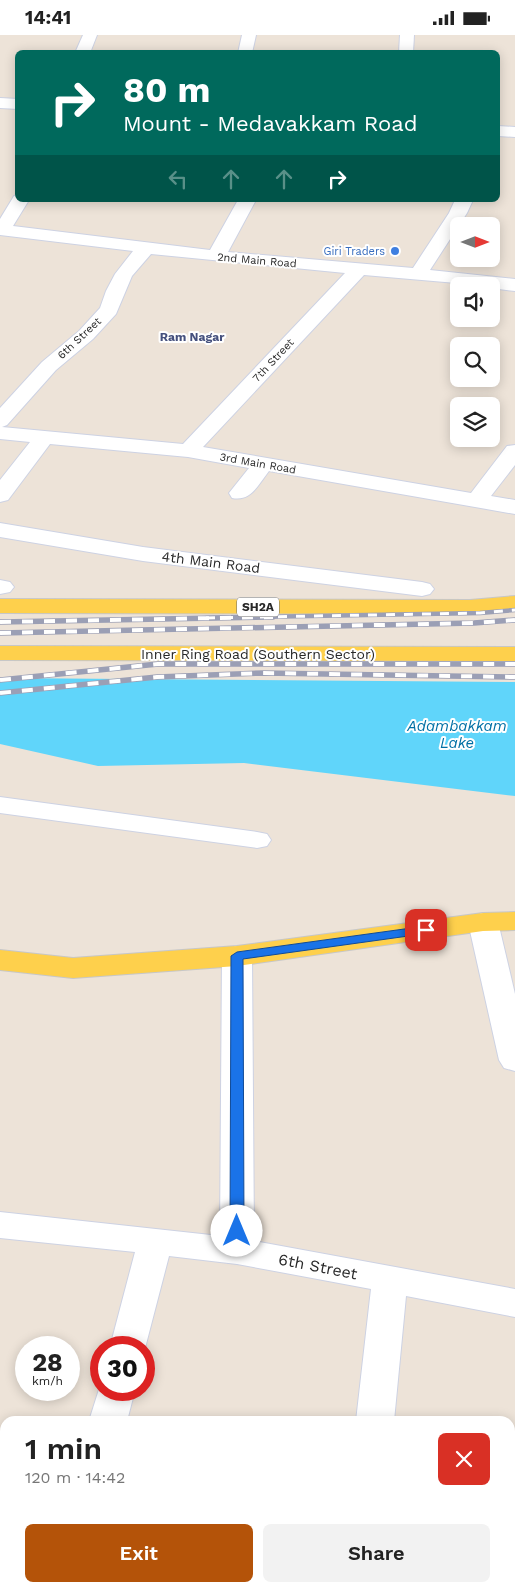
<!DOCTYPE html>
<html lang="en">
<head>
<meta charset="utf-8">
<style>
  :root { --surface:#fff; --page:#f2f2f2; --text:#222; --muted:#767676; --accent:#b45309 }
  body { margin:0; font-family:"Work Sans",sans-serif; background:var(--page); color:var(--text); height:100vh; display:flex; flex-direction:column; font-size:19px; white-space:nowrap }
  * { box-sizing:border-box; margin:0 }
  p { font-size:16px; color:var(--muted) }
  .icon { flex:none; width:28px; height:28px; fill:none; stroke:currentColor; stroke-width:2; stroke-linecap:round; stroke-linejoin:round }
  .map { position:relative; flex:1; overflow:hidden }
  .side { position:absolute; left:0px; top:1381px; width:515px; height:176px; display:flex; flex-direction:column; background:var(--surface); border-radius:15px 15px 0 0; box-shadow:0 2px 12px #0003 }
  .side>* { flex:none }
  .banner { position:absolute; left:15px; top:15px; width:485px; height:152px; border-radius:8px; box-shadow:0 2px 12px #0003; background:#00695c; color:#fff; overflow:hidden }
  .needle { width:32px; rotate:90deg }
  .buttons { position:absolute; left:450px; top:182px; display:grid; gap:10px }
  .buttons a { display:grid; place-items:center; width:50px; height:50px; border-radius:8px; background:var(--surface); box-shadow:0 2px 12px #0003; font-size:25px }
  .speed { position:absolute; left:15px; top:1301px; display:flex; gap:10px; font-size:25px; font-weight:700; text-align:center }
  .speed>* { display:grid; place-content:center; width:65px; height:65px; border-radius:50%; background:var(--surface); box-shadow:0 2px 12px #0003; line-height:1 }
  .speed small { font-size:12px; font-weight:400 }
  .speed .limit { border:8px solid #d22; background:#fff; color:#111 }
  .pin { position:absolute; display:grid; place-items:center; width:42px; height:42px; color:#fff; margin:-21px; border-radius:10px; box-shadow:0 2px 8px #0006 }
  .me { position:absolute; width:55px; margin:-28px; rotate:0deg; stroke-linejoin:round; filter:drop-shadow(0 0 4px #0008) }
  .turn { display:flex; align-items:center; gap:18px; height:105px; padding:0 25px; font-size:22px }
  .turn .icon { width:65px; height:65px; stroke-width:2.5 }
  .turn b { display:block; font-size:35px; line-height:42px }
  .lanes { display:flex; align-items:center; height:48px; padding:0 25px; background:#0003; justify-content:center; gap:25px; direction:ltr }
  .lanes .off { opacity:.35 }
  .round { display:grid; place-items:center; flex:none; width:52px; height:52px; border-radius:8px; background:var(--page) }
  .summary { display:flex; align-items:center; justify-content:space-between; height:85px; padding:0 25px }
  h1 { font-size:30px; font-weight:600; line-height:38px }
  .button { display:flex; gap:10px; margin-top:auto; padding:10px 25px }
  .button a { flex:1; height:58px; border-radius:8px; background:var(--accent); color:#fff; font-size:20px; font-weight:600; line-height:58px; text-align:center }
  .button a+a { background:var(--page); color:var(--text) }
  .status { display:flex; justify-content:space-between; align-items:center; height:35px; padding:0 25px; background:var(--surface); direction:ltr }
  .status svg { height:14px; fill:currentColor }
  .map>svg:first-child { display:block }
  .water { fill:#60d5fa }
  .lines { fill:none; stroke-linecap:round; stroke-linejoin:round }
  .minor-casing { stroke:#cdd2e3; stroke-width:2 }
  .tertiary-casing { stroke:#cdd2e3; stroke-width:2 }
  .primary-casing { stroke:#c7c7c7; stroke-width:2 }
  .minor { fill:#fff; fill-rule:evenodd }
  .tertiary { fill:#fff; fill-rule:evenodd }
  .primary { fill:#fed04c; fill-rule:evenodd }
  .rail-far1-casing { stroke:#9b9fb5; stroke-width:4.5 }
  .rail-casing { stroke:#9b9fb5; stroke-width:5.5 }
  .rail-far1 { stroke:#fff; stroke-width:3; stroke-dasharray:9; stroke-linecap:butt }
  .rail { stroke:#fff; stroke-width:4; stroke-dasharray:11; stroke-linecap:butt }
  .route { fill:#1a73e8; stroke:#114b97 }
  .shop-dot { fill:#3f7fe0; stroke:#fff; stroke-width:2 }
  .labels { text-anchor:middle; stroke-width:4; stroke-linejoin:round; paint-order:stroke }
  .far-shop-label { font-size:11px; fill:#366cbe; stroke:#fff; text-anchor:end }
  .far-street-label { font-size:11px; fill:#282828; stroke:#fff }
  .far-neighbourhood-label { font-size:12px; font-weight:bold; fill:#45507d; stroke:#fff }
  .shield { fill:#fff; stroke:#686868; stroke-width:1 }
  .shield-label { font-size:12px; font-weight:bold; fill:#282828 }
  .street-label { font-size:14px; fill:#282828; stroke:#fff }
  .water-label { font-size:15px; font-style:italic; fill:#0070a5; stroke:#fff }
  .near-street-label { font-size:16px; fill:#282828; stroke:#fff }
</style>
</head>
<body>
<div class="status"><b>14:41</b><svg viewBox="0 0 49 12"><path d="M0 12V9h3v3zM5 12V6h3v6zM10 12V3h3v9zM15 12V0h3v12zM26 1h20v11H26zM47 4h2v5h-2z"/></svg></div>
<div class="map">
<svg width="515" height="1557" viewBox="0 0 515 1557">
  <rect width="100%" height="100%" fill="#ede3d8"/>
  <polygon class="water" points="0,643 515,647 515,761 244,728 98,731 0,709"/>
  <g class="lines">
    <defs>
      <g id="minor">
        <polygon points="83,0 97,0 90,18 75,18"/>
        <polygon points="242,0 256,0 252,18 238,18"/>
        <polygon points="400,0 414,0 413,18 399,18"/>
        <path d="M18 160V165H29L13 191 210 215 238 165H256L228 217 413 233 449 178 455 165H473L467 178 430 235 515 244V256L491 253V251L364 240 203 412 471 458 507 411 515 410V430L491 461 515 465V479L269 436C258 450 251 467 232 463L229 458 249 433 188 422 50 409 8 465 0 467V445L30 407 0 404V373L42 327 79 296 100 273 106 256 115 239 133 216 0 200V184L14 161ZM151 219 345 238 183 409 2 392 7 390 56 335 93 304 116 279 132 241Z"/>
        <polygon points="0,488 143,512 422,547 430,549 434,554 430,559 422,561 143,526 0,502"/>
        <polygon points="0,545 10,547 14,552 10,557 0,559"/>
        <polygon points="0,762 257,797 267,799 271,805 267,811 257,813 0,778"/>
        <polygon points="483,878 493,881 498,887 515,959 515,1036 504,1033 499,1025 468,887 473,881"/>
        <polygon points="237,911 248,914 252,921 254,1206 515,1254 515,1282 406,1261 394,1386 356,1386 371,1254 237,1229 169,1221 144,1317 144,1312 110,1312 135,1217 0,1203 0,1177 220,1201 222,921 226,914"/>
        <polygon points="101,1348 101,1355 135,1355 127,1386 89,1386"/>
        <polygon points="45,1552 85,1552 83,1557 43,1557"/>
      </g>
      <g id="tertiary">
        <polygon points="0,63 18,64 18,74 0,73"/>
        <polygon points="498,91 515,92 515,102 498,101"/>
      </g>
      <g id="primary">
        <polygon points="515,561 515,575 470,579 0,578 0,564 470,565"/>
        <polygon points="0,611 515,612 515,626 0,625"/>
        <polygon points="515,877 515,895 483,896 237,931 73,943 0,935 0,915 73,923 237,911 483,878"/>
      </g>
    </defs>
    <use href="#minor" class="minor-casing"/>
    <use href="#tertiary" class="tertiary-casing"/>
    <use href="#primary" class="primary-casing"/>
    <use href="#minor" class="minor"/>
    <use href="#tertiary" class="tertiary"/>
    <use href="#primary" class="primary"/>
    <defs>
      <polyline id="rail-far1" points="206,583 480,578 515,575"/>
      <g id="rail">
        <polyline points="0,587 273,582"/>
        <polyline points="0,598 474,588 515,585"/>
        <polyline points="0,645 158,629 515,629"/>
        <polyline points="0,658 157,642 263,638 515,642"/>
      </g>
    </defs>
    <use href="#rail-far1" class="rail-far1-casing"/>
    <use href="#rail" class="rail-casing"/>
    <use href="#rail-far1" class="rail-far1"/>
    <use href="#rail" class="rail"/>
  </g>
  <polygon class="route" points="426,891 430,892 432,895 430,898 243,924 244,1196 242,1200 237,1202 232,1200 230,1196 231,921 237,917"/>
  <circle class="shop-dot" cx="395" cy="216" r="5"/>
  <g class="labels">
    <g class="far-shop-label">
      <text x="385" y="220">Giri Traders</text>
    </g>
    <g class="far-street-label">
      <text transform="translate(257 225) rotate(5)" y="4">2nd Main Road</text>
      <text transform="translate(79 303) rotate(-43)" y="4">6th Street</text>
      <text transform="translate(273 325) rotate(-47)" y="4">7th Street</text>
      <text transform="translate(258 428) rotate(10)" y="4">3rd Main Road</text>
    </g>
    <g class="far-neighbourhood-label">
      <text x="192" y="306">Ram Nagar</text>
    </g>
    <rect class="shield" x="237" y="562.5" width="42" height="19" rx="4"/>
    <g class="shield-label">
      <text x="258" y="576">SH2A</text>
    </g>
    <g class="street-label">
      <text transform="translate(211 527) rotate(7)" y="5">4th Main Road</text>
      <text x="258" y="624">Inner Ring Road (Southern Sector)</text>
    </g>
    <g class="water-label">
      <text x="457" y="696">Adambakkam<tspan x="457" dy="17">Lake</tspan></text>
    </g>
    <g class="near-street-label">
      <text transform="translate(318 1231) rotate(11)" y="6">6th Street</text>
    </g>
  </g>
</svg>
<div class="buttons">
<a><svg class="needle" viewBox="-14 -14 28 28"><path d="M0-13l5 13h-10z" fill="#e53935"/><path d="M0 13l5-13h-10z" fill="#767676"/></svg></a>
<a><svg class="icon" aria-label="sound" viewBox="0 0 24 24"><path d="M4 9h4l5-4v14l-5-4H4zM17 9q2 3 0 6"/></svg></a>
<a><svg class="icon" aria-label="search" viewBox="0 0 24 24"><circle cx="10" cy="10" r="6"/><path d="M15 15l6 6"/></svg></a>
<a><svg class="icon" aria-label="layers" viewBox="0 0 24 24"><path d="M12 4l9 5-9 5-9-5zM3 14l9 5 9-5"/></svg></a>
</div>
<div class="speed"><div>28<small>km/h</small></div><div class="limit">30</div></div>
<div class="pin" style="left:426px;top:895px;background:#d93025"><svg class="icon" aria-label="arrive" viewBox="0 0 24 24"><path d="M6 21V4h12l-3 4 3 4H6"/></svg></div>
<svg class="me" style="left:237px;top:1196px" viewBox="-20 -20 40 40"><circle r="19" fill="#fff"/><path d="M0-13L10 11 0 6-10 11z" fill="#1a73e8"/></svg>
<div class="banner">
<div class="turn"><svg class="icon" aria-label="right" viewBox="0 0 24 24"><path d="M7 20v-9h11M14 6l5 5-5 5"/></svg><div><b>80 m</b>Mount - Medavakkam Road</div></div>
<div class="lanes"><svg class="icon off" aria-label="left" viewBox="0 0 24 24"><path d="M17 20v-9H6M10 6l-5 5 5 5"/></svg><svg class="icon off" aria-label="ahead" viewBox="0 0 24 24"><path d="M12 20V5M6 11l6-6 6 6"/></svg><svg class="icon off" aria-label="ahead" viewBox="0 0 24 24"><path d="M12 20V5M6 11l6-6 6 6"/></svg><svg class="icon" aria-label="right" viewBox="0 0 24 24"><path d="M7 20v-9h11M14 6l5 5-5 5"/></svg></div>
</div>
<section class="side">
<div class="summary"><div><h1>1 min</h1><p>120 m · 14:42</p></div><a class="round" style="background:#d93025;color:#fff"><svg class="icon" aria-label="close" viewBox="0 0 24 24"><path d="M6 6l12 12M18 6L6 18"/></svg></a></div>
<div class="button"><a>Exit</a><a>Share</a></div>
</section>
</div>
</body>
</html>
